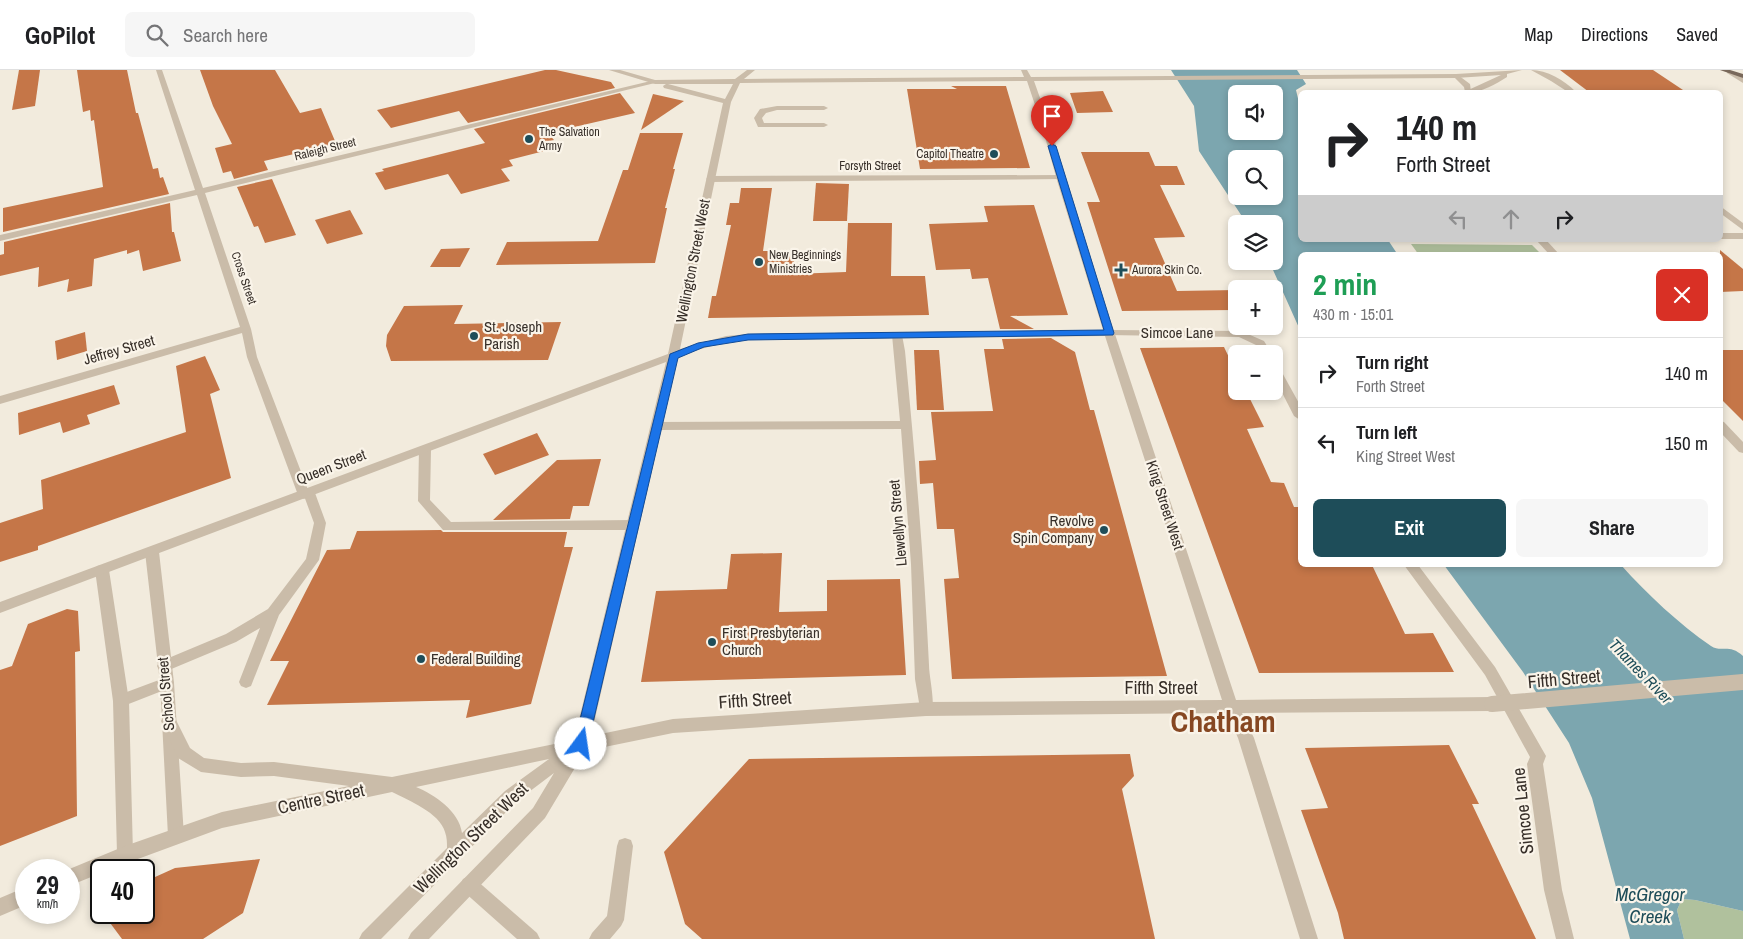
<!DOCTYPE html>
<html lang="en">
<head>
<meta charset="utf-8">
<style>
  :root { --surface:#fff; --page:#f6f6f6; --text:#202124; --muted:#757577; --line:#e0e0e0; --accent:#1e4d59 }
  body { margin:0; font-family:"Archivo Narrow",sans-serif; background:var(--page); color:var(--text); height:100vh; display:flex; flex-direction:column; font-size:19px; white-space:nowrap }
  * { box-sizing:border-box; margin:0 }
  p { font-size:16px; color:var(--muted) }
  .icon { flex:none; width:28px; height:28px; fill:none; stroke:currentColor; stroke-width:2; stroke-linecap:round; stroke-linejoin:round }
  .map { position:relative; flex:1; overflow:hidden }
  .side { position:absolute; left:1298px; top:182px; width:425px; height:315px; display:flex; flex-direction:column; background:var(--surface); border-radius:8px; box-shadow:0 2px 8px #0003 }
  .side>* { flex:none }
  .banner { position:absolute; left:1298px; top:20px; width:425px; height:152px; border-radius:8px; box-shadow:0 2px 8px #0003; background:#fff; color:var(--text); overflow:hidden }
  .controls { position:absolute; left:1228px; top:15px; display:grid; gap:10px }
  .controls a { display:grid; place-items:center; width:55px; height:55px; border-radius:8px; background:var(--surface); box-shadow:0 2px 8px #0003; font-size:25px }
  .speed { position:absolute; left:15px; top:789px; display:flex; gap:10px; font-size:25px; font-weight:700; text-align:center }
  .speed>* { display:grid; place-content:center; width:65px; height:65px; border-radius:50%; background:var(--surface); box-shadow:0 2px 8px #0003; line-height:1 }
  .speed small { font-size:12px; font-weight:400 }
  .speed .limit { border:2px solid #111; border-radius:8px; background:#fff; color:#111 }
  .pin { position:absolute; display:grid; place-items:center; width:42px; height:42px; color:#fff; margin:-51px -21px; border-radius:50% 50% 50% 0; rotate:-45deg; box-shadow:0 0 5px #0007 }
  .pin .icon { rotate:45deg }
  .me { position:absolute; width:55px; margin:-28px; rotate:14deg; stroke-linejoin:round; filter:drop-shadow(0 0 4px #0008) }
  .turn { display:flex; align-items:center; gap:18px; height:105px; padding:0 15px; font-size:22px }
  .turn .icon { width:65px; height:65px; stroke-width:2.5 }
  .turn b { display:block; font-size:35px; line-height:42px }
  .lanes { display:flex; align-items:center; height:48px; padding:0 15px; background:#0003; justify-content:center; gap:25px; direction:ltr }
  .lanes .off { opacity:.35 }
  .round { display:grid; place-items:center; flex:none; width:52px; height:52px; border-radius:8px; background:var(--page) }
  .overview { display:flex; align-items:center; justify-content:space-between; height:85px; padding:0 15px }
  h1 { font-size:30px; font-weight:800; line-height:38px; color:#1e9e55 }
  .action { display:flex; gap:10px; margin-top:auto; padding:10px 15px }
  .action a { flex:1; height:58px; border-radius:8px; background:var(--accent); color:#fff; font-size:20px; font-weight:800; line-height:58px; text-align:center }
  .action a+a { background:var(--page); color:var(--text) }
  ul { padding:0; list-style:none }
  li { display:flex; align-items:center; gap:15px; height:70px; padding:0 15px; border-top:1px solid var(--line) }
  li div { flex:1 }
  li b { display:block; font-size:19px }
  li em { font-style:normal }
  header { display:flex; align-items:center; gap:30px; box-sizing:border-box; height:70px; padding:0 25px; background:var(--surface); border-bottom:1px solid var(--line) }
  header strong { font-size:24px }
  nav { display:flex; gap:28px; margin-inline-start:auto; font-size:18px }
  .search { width:350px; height:45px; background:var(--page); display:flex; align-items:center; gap:12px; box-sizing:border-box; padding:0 18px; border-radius:8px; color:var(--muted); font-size:19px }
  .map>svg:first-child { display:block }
  .green { fill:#b0c19d }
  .water { fill:#7ca6af; fill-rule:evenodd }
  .building { fill:#c57648 }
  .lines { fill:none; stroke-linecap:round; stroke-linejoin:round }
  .service { fill:#cabca9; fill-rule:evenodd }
  .minor { fill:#cabca9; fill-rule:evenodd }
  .tertiary { fill:#cabca9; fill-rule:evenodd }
  .primary { fill:#79685a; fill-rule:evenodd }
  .tertiary-bridge { stroke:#cabca9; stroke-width:16 }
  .route { fill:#1a73e8; stroke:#114b97 }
  .poi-dot { fill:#1e4d59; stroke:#faf4e9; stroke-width:2 }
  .labels { text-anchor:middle; stroke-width:4.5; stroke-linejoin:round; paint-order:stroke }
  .far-poi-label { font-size:12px; fill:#372f29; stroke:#faf4e9; text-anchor:start }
  .far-street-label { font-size:12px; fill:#372f29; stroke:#faf4e9 }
  .street-label { font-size:15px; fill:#372f29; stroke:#faf4e9 }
  .poi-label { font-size:15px; fill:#372f29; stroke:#faf4e9; text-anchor:start }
  .water-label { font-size:16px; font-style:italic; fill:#1e4d59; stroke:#faf4e9 }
  .near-street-label { font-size:18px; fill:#372f29; stroke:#faf4e9 }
  .near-water-label { font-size:19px; font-style:italic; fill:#1e4d59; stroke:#faf4e9 }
  .near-town-label { font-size:30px; font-weight:bold; fill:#864722; stroke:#faf4e9 }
</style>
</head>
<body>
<header>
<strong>GoPilot</strong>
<div class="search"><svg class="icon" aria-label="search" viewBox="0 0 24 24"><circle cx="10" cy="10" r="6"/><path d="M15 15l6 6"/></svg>Search here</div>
<nav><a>Map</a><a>Directions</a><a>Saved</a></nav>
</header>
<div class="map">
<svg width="1743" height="869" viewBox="0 0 1743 869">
  <rect width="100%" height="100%" fill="#f2ebdd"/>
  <g class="green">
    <polygon points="1411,174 1532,175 1542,185 1419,185"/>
    <polygon points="1682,829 1695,830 1743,841 1743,869 1684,869 1677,840"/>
  </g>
  <g class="water">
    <path d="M1171 0H1297L1306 14 1296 20 1300 37V170H1388L1398 185H1300V260L1269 191H1274V154H1247L1199 81 1194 36ZM1236 24H1274V61H1236ZM1236 89H1274V126H1236Z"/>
    <path d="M1444 495H1621C1647 524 1679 554 1711 576 1721 583 1729 573 1743 586V841L1695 830 1682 829 1677 840 1684 869H1630L1592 728 1569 673 1523 602Z"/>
  </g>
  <g class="building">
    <polygon points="19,0 40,0 35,36 12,40"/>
    <polygon points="77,0 127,0 136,43 138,43 153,99 158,98 160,108 163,107 169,124 3,162 3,138 103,117 94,50 91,51 90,40 83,42"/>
    <polygon points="200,0 275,0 300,43 321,38 335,71 331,72 333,75 264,91 268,100 234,109 231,101 223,103 215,78 232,74 213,36"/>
    <polygon points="545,0 556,0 611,12 615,18 468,53 459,41 391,58 377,40"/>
    <polygon points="1560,0 1653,0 1686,22 1589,22"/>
    <polygon points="951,16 1006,16 1030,98 920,99 907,19 957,19"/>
    <polygon points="1103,21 1113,42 1077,43 1070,23"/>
    <polygon points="620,23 635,43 548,63 554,70 549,71 556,78 509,90 513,96 501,99 510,111 461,124 448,104 385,120 375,103 384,101 382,99 485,73 474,59"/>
    <polygon points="653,24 684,31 641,60"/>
    <polygon points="640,63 683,63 673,99 675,99 665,138 667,138 655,193 496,195 507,172 598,171 623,100 628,100"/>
    <polygon points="1081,82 1149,82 1155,96 1177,96 1185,115 1160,115 1185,167 1154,168 1177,221 1236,220 1236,240 1122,241 1087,132 1100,132"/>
    <polygon points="272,109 296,165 265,173 258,156 254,157 237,117"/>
    <polygon points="816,113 849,114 847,151 813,151"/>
    <polygon points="741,118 772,118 763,181 795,181 793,204 846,202 848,153 892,153 891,206 925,206 929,245 708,248 712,226 716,226 731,155 726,155 730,133 739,133"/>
    <polygon points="170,133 172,162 174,162 181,191 143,201 139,180 127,184 127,180 94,189 92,216 67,222 69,209 38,217 39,197 0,206 0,185 4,184 4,172"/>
    <polygon points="1034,135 1068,245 1010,246 1034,259 1000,259 988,208 972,209 970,199 936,200 929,154 988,152 984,136"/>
    <polygon points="350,140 363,164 327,174 315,150"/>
    <polygon points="470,178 460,197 430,197 441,179"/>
    <polygon points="1720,180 1743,199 1743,221 1720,222"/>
    <polygon points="463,235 454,254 561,252 548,290 391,291 386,276 387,265 404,236"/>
    <polygon points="85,262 87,281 57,290 55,271"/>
    <polygon points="1051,268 1075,282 1090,340 1094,340 1167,606 952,609 944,509 959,508 954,459 937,459 933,413 920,414 919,391 936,390 931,342 993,341 984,279 1004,279 1002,269"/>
    <polygon points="1224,277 1236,302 1236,321 1246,321 1264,357 1247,359 1271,412 1284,413 1294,437 1300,437 1300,495 1372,495 1405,564 1433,563 1454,602 1259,603 1140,278"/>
    <polygon points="914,280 939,280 944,340 917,340"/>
    <polygon points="1720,280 1743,280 1743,351 1720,328"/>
    <polygon points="205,286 220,320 210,324 231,408 38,476 38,480 0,492 0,453 43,439 41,410 186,362 176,296"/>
    <polygon points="114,315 120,334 87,345 90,354 63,363 60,352 19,365 18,343"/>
    <polygon points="537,363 549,385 495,405 483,384"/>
    <polygon points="601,389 589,436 573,436 570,449 493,450 557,390"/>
    <polygon points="441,460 443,462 567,462 564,477 573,477 531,634 466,648 470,630 267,635 289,591 270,591 327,480 350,479 357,461"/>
    <polygon points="782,483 779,542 827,541 827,510 900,509 906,605 641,612 656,521 727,519 731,484"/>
    <polygon points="67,539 78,541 80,581 75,582 77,746 0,776 0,600 12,596 28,554"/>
    <polygon points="1449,675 1479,734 1472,734 1536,869 1344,869 1338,843 1301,740 1328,738 1305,678"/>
    <polygon points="1130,684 1134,706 1122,719 1155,869 702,869 685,854 664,782 749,689"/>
    <polygon points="260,789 243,843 203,869 122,869 102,842 144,842 144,812 175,798"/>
  </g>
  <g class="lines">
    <g class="service">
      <polygon points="777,36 824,36 828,38 824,40 777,40 766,43 762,48 764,53 824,53 828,55 824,57 758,57 754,48 760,39"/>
      <polygon points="1110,260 1241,261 1264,271 1272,284 1262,284 1256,275 1239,267 1106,265 1105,263"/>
      <path d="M897 262 902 265 905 281C915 386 924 490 929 595 929 607 936 634 931 644L926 646 921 644 915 609 911 494 901 359 657 360 651 356 657 352 900 351 892 265Z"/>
      <polygon points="1274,294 1279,297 1300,335 1300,350 1294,346 1274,307"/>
      <polygon points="425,375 431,379 430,430 451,452 633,450 638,452 639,455 638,458 633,460 443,460 418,431 419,379"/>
      <polygon points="309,419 315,423 326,453 319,490 279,545 251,616 246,618 241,616 239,612 260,558 236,572 169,600 164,602 159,600 157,596 159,592 226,564 268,539 306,489 314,453 303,423"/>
      <polygon points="1404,495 1418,495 1495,597 1546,686 1543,694 1562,820 1574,869 1556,869 1544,820 1527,694 1530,687 1485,605"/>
      <polygon points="167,607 172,609 174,613 172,617 121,637 116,636 113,631 116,626"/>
      <polygon points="625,768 631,770 633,776 624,850 621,856 610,869 589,869 592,863 607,846 617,776 619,770"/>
      <polygon points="469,806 475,809 537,863 540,869 517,869 463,821 460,815 463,809"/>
    </g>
    <g class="minor">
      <polygon points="156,0 162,0 203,118 655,10 659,12 205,123 251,259 257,287 310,425 304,429 298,425 247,287 242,263 0,334 0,326 240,257 197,125 0,171 0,165 195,120"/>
      <path d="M1531 0C1547 0 1564 10 1576 22H1568L1551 11Z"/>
      <polygon points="1727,1 1731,1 1743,8 1743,13 1727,3"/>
      <polygon points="1454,5 1458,5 1470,14 1471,22 1465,22 1464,17 1454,7"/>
      <polygon points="1060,105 1064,107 1063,109 710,112 706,109 710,106"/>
      <polygon points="1720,136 1743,153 1743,160 1720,143"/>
      <rect x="1720" y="163" width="23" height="6"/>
      <polygon points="1536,170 1546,170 1560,185 1550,185"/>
      <polygon points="1720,351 1724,352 1743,372 1743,383 1739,382 1720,362"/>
      <polygon points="152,477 157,479 159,482 174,613 184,766 182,772 176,774 170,772 168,766 160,613 145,482 147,479"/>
      <polygon points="102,495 107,496 109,500 129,631 133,784 131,790 125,792 119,790 117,784 113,631 95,500 97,496"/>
    </g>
    <g class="tertiary">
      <path d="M609 0H620L655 10 735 9 747 0H755L744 9 1024 7 1021 0H1027L1031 7 1456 4 1522 0 1507 4V7C1494 15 1480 24 1464 22L1501 5 1456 8 1034 11 1050 56 1109 246 1236 630 1492 627 1497 629 1500 634 1497 639 1492 641 1242 643 1254 668 1318 869H1300L1238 668 1227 643 926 646 673 663 585 681 545 748 429 869H408L411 863 533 738 554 703 517 731 381 869H359L362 863 447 778C447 773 447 767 445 762 440 743 408 730 392 722L222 758 108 800H101V803L69 816 67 800 125 776 222 742 349 716 274 706 241 707 201 702 178 688 161 651 164 646 169 644 174 646 190 678 204 688 241 693 274 692 392 707 574 670 666 292 0 543V532L668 284 723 33 664 18 663 16 666 14H655ZM1027 11 1042 56 1056 107 1103 260 748 264 726 266 680 279 731 32 740 13ZM668 14H733L725 29ZM1105 266 1222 630 926 632 673 649 591 666 678 287C701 278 723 272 748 270ZM549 689 505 721 462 763C459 741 435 725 416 717Z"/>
      <polygon points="26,817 26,835 0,846 0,828"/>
    </g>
    <polygon class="primary" points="1720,0 1730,0 1743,4 1743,8"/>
    <polyline class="tertiary-bridge" points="1492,634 1743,612"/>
  </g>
  <polygon class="route" points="1052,74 1056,76 1114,263 1113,265 748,270 704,277 678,288 588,674 586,679 581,680 576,679 574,674 670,284 698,273 748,264 1104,260 1048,76"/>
  <g class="poi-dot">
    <circle cx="529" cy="69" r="5"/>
    <circle cx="994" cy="84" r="5"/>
    <circle cx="759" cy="192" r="5"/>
    <path d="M1118.5 192.5h5v5h5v5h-5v5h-5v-5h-5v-5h5z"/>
    <circle cx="474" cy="266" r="5"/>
    <circle cx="1104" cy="460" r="5"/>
    <circle cx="712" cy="572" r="5"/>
    <circle cx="421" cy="589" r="5"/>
  </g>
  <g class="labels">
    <g class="far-poi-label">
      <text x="539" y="66">The Salvation<tspan x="539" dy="14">Army</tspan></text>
      <text x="984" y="88" text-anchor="end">Capitol Theatre</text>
      <text x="769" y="189">New Beginnings<tspan x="769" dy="14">Ministries</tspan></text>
      <text x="1132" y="204">Aurora Skin Co.</text>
    </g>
    <g class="far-street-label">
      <text transform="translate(325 79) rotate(-14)" y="4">Raleigh Street</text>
      <text x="870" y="100">Forsyth Street</text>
      <text transform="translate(244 208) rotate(71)" y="4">Cross Street</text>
    </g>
    <g class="street-label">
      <text transform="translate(693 191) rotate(-79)" y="5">Wellington Street West</text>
      <text x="1177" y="268">Simcoe Lane</text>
      <text transform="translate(119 280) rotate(-16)" y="5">Jeffrey Street</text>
      <text transform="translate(331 397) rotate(-21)" y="5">Queen Street</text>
      <text transform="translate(1165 435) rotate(72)" y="5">King Street West</text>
      <text transform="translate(898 453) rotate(-95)" y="5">Llewellyn Street</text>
      <text transform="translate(166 624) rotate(-95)" y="5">School Street</text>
    </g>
    <g class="poi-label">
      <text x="484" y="262">St. Joseph<tspan x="484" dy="17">Parish</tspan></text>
      <text x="1094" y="456" text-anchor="end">Revolve<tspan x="1094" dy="17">Spin Company</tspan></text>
      <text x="722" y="568">First Presbyterian<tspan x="722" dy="17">Church</tspan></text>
      <text x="431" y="594">Federal Building</text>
    </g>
    <g class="water-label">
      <text transform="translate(1641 601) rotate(46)" y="6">Thames River</text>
    </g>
    <g class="near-street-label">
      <text transform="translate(1564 609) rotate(-5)" y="6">Fifth Street</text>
      <text x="1161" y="624">Fifth Street</text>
      <text transform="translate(755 630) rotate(-4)" y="6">Fifth Street</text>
      <text transform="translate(321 729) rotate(-12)" y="6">Centre Street</text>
      <text transform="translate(1523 741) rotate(-96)" y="6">Simcoe Lane</text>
      <text transform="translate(471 768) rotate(-44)" y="6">Wellington Street West</text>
    </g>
    <g class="near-water-label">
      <text x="1650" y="831">McGregor<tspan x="1650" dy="22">Creek</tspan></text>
    </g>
    <g class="near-town-label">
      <text x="1223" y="662">Chatham</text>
    </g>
  </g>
</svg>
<div class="controls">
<a><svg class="icon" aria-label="sound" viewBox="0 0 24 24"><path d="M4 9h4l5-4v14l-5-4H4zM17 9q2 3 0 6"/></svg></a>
<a><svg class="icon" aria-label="search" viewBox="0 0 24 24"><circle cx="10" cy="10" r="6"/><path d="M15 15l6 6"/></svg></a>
<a><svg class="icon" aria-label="layers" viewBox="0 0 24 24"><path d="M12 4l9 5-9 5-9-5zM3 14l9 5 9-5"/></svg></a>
<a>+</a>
<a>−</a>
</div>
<div class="speed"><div>29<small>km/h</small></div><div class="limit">40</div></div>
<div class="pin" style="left:1052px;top:76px;background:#d93025"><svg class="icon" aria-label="arrive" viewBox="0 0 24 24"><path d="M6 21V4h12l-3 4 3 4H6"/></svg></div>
<svg class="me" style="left:581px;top:674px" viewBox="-20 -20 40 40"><circle r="19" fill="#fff"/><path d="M0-13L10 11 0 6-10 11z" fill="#1a73e8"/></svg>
<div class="banner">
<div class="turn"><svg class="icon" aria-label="right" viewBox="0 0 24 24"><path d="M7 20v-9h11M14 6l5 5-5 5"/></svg><div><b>140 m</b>Forth Street</div></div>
<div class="lanes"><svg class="icon off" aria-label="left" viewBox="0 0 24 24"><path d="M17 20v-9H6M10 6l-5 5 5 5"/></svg><svg class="icon off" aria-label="ahead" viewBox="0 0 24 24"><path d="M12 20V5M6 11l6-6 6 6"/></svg><svg class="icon" aria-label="right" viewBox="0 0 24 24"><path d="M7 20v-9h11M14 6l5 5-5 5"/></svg></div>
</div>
<section class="side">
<div class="overview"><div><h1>2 min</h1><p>430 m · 15:01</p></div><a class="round" style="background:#d93025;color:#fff"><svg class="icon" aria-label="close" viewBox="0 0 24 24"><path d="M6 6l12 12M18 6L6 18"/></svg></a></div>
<ul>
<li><svg class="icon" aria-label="right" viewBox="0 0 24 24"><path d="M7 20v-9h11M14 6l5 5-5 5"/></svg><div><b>Turn right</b><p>Forth Street</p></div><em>140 m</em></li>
<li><svg class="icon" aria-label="left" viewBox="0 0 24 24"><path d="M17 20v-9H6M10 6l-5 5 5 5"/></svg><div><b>Turn left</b><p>King Street West</p></div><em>150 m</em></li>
</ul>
<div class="action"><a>Exit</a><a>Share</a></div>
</section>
</div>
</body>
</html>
